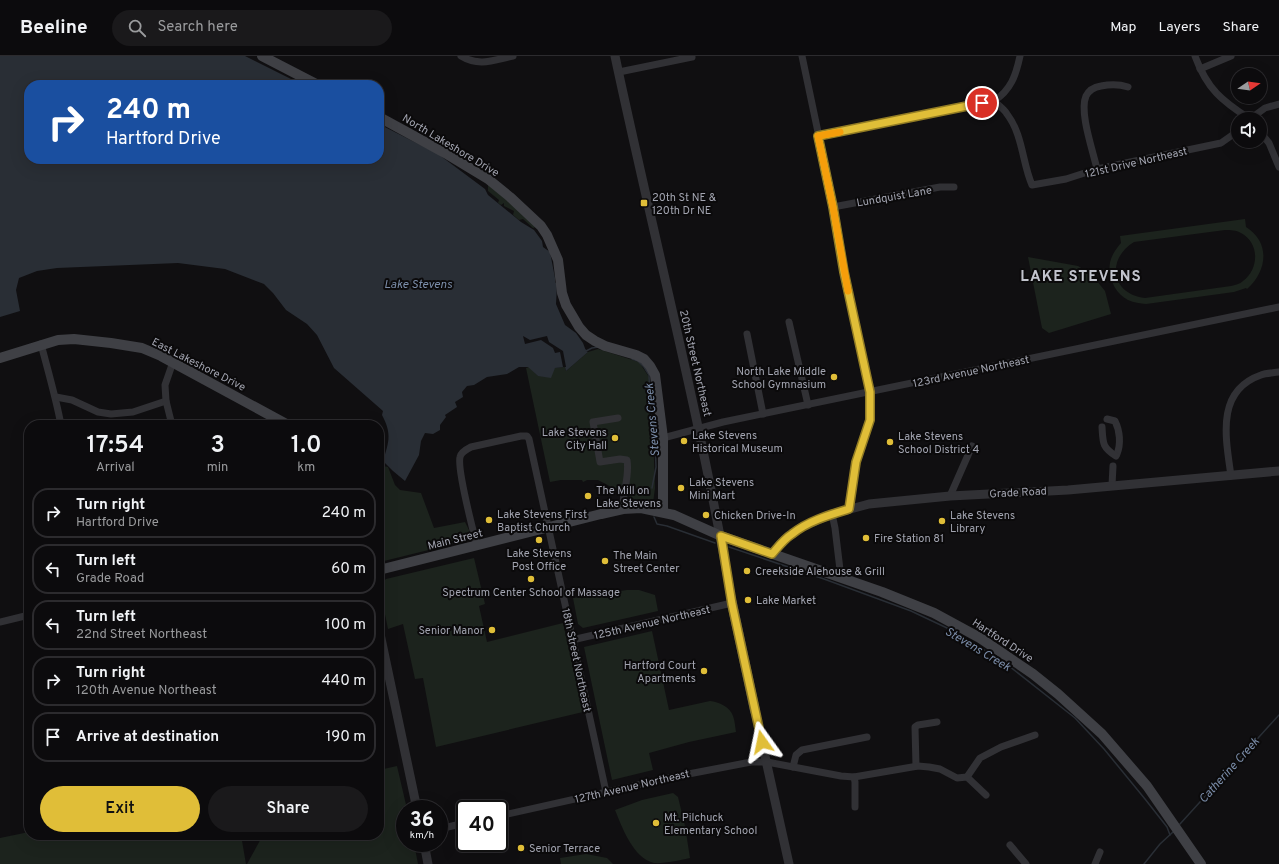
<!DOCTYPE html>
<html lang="en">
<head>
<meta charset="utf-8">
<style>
  :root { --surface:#0c0b0d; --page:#1a191b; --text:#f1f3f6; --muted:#9a9b9d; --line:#2c2b2e; --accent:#e0be38 }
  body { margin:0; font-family:Overpass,sans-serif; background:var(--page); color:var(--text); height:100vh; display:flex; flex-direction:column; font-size:15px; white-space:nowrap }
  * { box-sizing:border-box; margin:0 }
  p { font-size:13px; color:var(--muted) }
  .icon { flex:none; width:22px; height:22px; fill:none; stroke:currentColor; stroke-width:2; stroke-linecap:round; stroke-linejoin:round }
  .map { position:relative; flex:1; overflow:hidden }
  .side { position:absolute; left:24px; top:364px; width:360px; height:420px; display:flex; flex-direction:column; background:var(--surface); border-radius:16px; box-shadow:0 4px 16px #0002,0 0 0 1px var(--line) }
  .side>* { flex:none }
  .banner { position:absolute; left:24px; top:24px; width:360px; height:84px; border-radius:16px; box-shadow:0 4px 16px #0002,0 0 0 1px var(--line); background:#1a4fa0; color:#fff; overflow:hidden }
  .needle { width:26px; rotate:77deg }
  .tools { position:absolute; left:1231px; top:12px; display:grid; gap:8px }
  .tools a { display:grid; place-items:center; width:36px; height:36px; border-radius:50%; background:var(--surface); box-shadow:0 4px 16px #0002,0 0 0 1px var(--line); font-size:20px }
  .speed { position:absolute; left:396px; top:744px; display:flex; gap:8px; font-size:20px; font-weight:700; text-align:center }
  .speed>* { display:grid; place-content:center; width:52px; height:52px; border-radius:50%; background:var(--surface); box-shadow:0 4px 16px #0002,0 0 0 1px var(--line); line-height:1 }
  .speed small { font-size:10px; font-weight:400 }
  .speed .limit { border:2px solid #111; border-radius:6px; background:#fff; color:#111 }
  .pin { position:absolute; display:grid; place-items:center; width:34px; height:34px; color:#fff; margin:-17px; border:2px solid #fff; border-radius:50%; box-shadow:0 1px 4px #0007 }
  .me { position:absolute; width:44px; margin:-22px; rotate:348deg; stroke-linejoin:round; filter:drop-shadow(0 0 3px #0008) }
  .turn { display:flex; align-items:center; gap:14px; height:84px; padding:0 16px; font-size:18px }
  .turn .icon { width:52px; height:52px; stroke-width:2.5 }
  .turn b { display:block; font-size:28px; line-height:34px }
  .eta { display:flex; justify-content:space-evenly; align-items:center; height:68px; text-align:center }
  .eta b { font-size:24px; font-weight:600; line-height:28px }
  .cta { display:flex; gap:8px; margin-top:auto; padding:8px 16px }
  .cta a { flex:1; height:46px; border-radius:24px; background:var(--accent); color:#111; font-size:16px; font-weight:600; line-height:46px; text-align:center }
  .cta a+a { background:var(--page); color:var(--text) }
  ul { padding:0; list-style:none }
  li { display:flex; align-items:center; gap:12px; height:50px; margin:0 8px 6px; padding:0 8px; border:2px solid var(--line); border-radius:16px }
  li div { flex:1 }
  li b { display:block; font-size:15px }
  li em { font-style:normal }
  header { display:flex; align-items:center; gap:24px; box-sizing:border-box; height:56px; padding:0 20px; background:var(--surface); border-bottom:1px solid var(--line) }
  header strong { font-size:19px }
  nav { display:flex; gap:22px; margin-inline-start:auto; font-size:14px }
  .search { width:280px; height:36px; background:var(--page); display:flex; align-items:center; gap:10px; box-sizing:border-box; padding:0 14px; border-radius:22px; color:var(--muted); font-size:15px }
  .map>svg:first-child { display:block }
  .green { fill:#1c231d; fill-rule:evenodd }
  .water { fill:#292e35 }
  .pier { fill:#100f11 }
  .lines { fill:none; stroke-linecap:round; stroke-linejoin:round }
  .stream { stroke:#292e35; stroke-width:1.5 }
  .minor { stroke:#313135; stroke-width:7 }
  .tertiary { stroke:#313135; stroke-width:9 }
  .secondary { stroke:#3f4045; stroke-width:10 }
  .route-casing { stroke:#927c24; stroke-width:10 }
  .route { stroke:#e0be38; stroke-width:7 }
  .slow { stroke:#f59e0b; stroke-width:7 }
  .poi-dot { fill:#e0be38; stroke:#0b0a0b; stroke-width:1.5 }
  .labels { text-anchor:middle; stroke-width:4; stroke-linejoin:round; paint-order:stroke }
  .street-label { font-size:11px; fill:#a2a4b0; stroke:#0b0a0b }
  .poi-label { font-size:11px; fill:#a2a4b0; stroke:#0b0a0b; text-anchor:start }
  .water-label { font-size:12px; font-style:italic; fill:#7b8da9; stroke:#0b0a0b }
  .district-label { font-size:15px; font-weight:bold; letter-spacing:1px; fill:#c2c4cd; stroke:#0b0a0b }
</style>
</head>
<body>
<header>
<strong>Beeline</strong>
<div class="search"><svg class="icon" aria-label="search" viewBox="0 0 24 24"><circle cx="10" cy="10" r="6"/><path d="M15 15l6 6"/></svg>Search here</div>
<nav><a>Map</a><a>Layers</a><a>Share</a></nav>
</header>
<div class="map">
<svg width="1279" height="808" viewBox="0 0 1279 808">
  <rect width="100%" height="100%" fill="#100f11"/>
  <g class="green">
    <polygon points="488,126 538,170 533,172 523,163 519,164 513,159 514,155 504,150 504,147 501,149 498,147 499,144 488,135"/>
    <path d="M1245 163 1246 171C1271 187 1267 215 1247 233L1246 232 1234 236 1146 248C1140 247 1134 247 1128 244 1114 237 1106 218 1111 203 1113 197 1117 192 1121 187L1120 180ZM1225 174C1231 174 1236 174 1241 177 1260 187 1259 213 1243 225 1240 228 1235 229 1231 230L1145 242C1111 238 1106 203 1134 186Z"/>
    <polygon points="1028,201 1078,210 1092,219 1105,235 1111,258 1049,277 1042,272"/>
    <polygon points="598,293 639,306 649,321 653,377 655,432 653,447 636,444 598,424 587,424 583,426 582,424 561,424 550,426 526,312 529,311 538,320 555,312 565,311 566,315 588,296"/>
    <polygon points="379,409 388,411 395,429 400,434 421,437 434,472 465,466 469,474 469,484 380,506 379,505"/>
    <polygon points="474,502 485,548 479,550 487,586 563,567 583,656 436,691 423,622 415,623 403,568 388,573 381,539 380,528 386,523"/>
    <polygon points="627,534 639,534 655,539 658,555 583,572 578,568 573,542"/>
    <path d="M652 575 669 654 710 645C719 646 730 651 733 660 735 665 735 671 736 676L689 686 649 697 653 714 612 724 584 591Z"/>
    <polygon points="397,710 407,753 405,753 405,787 414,787 418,808 247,808 263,779 379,779 379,714"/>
    <path d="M673 737 678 741 685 770 690 802C681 804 663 808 654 807 633 802 622 771 615 754L642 744Z"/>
    <polygon points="29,776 29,779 241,779 246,808 0,808 0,782"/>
    <polygon points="586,798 607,802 613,808 561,808 560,802"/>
  </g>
  <path class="water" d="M0 0H245L303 29H29V103H379V68L438 98 485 133 488 139 521 166 534 174 542 185 543 191 550 196 555 222V226L557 229 556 248 565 269 576 277 583 287 586 295 588 296 566 315 565 311 555 312 551 322 538 320 528 311H519L507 318 487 321 474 329 467 330 462 336 463 341 455 346 457 351 445 359 446 361 440 369V374L433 378 425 377 421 385 419 399 405 425 393 415 383 405C389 385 392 378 382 359L383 355 334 312 317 279 307 268 286 254 273 237 264 228 225 213 178 207 57 212 37 215 19 222 16 234 20 255 0 261Z"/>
  <polygon class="pier" points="523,280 530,284 547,280 549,286 563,295 566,311 563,311 560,296 555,297 553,292 541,284 525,288"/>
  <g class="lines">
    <g class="stream">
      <polyline points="585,294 586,295 592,292 598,291"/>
      <polyline points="632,303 638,305 644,311 649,319 651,362 655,384 656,411 652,432"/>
      <polyline points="651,446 651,448"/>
      <polyline points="654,461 657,468 667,470 715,487"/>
      <polyline points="729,491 824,523 911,555 947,572 965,582 1009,610 1075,662 1104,693 1145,743 1167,771 1170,779"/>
      <polyline points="1180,768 1279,659"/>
      <polyline points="1144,808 1160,788 1173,776"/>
    </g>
    <g class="minor">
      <path d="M461 0C479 11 494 4 513 0"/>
      <polyline points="802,0 831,138 844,217 870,336 870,364 856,406 849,453"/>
      <path d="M1020 0C1016 19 1011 34 994 45 998 49 1004 53 1007 58 1023 79 1022 106 1032 129L1066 123 1097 113 1221 87 1238 75"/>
      <path d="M1195 0C1207 33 1222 45 1250 63"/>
      <polyline points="1200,13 1231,0"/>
      <polyline points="619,16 692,1"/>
      <polyline points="1250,63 1265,52 1279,48"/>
      <polyline points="1260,76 1269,87 1279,111"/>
      <polyline points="818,80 994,45"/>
      <path d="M1097 113C1093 95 1079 56 1086 40 1089 34 1095 31 1101 30 1111 28 1119 28 1128 31"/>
      <polyline points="833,151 940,131 954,131"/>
      <polyline points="789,266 808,349"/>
      <polyline points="747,278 763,358"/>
      <path d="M41 288C48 315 56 342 61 369"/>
      <polyline points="56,341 72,344 98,356 111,358 133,356 166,345"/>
      <path d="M618 362 593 366 600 406 620 403 627 404C630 421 622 437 623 453"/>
      <path d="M1107 363 1115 365C1120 375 1121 388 1117 398"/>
      <polyline points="172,369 166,345 165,329 173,306"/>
      <path d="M1102 371C1103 387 1102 391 1116 400"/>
      <polyline points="663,382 723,366 1279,251"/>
      <path d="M1231 420C1226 383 1215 335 1261 319 1266 317 1273 317 1279 316"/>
      <polyline points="1112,429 1113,410"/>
      <polyline points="950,440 972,390"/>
      <polyline points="832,458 835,472 841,522"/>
      <path d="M477 490C473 474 457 414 460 401 461 396 467 393 471 391L521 380H527L529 383 606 736"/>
      <polyline points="0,566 29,559"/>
      <polyline points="572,584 732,547"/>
      <polyline points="916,710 915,671 918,669 937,666"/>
      <polyline points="793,711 796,699 802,694 867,681"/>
      <polyline points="854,721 855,726 855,751"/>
      <polyline points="967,721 986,739"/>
      <polyline points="499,760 678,720 751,706 767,706 841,720 854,721 918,710 929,711 940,713 957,722 967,721 980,702 1001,691 1035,679"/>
      <polyline points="439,773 465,767"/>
      <polyline points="1010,789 1026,808"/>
      <polyline points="1095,808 1100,796"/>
    </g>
    <g class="tertiary">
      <path d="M615 0C654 183 701 363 732 547"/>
      <polyline points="772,498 782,486 800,472 832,458 869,448 950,440 1068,434 1279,415"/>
      <polyline points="379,573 417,753"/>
      <polyline points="755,655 789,808"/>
      <polyline points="424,787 428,808"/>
    </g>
    <g class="secondary">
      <polyline points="262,0 318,29"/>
      <polyline points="379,61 445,97 488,123 510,141 541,170 547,179 558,204 562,237 566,249 579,271 586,279 595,285 605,290 636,299 644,303 650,310 655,319 663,382 663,456"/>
      <polyline points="0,302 58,284 74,283 111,287 142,292 161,300 288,369"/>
      <polyline points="379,514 601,458 623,453 641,452 674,459 721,480 882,536 934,557 980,582 1033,618 1058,638 1102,678 1147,730 1201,808"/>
      <polyline points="732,547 755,655"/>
    </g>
  </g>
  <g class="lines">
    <defs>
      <path id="route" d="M762 686 732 548 721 480 772 498C778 491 784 483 792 478 808 465 829 459 849 453L856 406 870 364V336L844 216 833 151 818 80 982 47"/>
    </defs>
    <use href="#route" class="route-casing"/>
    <use href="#route" class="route"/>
    <polyline class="slow" points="840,76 818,80 833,151 848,235"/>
  </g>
  <g class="poi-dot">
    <rect x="640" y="143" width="8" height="8" rx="2"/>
    <circle cx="834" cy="321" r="4"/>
    <circle cx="615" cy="382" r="4"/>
    <circle cx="684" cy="385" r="4"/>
    <circle cx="890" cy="386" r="4"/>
    <circle cx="681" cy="432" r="4"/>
    <circle cx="588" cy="440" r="4"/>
    <circle cx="706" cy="459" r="4"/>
    <circle cx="489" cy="464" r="4"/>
    <circle cx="942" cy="465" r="4"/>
    <circle cx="866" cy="482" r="4"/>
    <circle cx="539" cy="484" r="4"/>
    <circle cx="605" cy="505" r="4"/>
    <circle cx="747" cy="515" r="4"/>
    <circle cx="531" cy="523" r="4"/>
    <circle cx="748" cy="544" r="4"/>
    <circle cx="492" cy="574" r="4"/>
    <circle cx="704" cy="615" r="4"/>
    <circle cx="656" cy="767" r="4"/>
    <circle cx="521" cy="792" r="4"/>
  </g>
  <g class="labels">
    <g class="street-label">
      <text transform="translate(451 89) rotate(31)" y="4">North Lakeshore Drive</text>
      <text transform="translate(1136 106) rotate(-13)" y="4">121st Drive Northeast</text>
      <text transform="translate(894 140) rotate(-10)" y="4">Lundquist Lane</text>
      <text transform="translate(696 307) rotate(77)" y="4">20th Street Northeast</text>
      <text transform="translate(199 308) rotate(27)" y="4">East Lakeshore Drive</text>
      <text transform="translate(971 315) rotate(-12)" y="4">123rd Avenue Northeast</text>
      <text transform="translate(1018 436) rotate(-3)" y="4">Grade Road</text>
      <text transform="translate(455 483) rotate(-14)" y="4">Main Street</text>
      <text transform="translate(652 566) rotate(-13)" y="4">125th Avenue Northeast</text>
      <text transform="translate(1003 584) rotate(33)" y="4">Hartford Drive</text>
      <text transform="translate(577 604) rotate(78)" y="4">18th Street Northeast</text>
      <text transform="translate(632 730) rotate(-13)" y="4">127th Avenue Northeast</text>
    </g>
    <g class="poi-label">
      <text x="652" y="145">20th St NE &amp;<tspan x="652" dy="13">120th Dr NE</tspan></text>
      <text x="826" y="319" text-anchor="end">North Lake Middle<tspan x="826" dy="13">School Gymnasium</tspan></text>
      <text x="607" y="380" text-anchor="end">Lake Stevens<tspan x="607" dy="13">City Hall</tspan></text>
      <text x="692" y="383">Lake Stevens<tspan x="692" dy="13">Historical Museum</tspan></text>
      <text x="898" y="384">Lake Stevens<tspan x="898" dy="13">School District 4</tspan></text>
      <text x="689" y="430">Lake Stevens<tspan x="689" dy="13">Mini Mart</tspan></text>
      <text x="596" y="438">The Mill on<tspan x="596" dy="13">Lake Stevens</tspan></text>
      <text x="497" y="462">Lake Stevens First<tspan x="497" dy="13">Baptist Church</tspan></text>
      <text x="714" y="463">Chicken Drive-In</text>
      <text x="950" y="463">Lake Stevens<tspan x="950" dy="13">Library</tspan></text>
      <text x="874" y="486">Fire Station 81</text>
      <text x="539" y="501" text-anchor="middle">Lake Stevens<tspan x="539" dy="13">Post Office</tspan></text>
      <text x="613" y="503">The Main<tspan x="613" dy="13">Street Center</tspan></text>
      <text x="755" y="519">Creekside Alehouse &amp; Grill</text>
      <text x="531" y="540" text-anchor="middle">Spectrum Center School of Massage</text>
      <text x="756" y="548">Lake Market</text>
      <text x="484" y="578" text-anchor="end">Senior Manor</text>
      <text x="696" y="613" text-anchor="end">Hartford Court<tspan x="696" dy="13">Apartments</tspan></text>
      <text x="664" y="765">Mt. Pilchuck<tspan x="664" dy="13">Elementary School</tspan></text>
      <text x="529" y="796">Senior Terrace</text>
    </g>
    <g class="water-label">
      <text x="418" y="232">Lake Stevens</text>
      <text transform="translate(652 364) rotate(-95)" y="4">Stevens Creek</text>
      <text transform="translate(978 593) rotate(31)" y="4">Stevens Creek</text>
      <text transform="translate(1229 714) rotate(-48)" y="4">Catherine Creek</text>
    </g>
    <g class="district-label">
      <text x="1081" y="225">LAKE STEVENS</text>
    </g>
  </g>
</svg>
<div class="tools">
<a><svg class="needle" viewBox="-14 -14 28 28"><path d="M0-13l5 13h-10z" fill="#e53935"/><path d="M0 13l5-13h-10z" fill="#9a9b9d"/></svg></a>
<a><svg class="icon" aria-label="sound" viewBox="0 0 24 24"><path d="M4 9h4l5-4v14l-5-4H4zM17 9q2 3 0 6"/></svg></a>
</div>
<div class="speed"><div>36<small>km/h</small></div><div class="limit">40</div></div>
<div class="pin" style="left:982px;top:47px;background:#d93025"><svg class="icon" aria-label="arrive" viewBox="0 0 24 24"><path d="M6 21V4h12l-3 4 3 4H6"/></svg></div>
<svg class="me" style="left:762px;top:686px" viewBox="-20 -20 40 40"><path d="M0-17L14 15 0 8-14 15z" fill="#e0be38" stroke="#fff" stroke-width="4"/></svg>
<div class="banner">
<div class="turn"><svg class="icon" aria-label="right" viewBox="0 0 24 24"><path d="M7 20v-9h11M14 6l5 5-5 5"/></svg><div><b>240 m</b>Hartford Drive</div></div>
</div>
<section class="side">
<div class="eta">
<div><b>17:54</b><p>Arrival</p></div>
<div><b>3</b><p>min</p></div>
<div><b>1.0</b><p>km</p></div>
</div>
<ul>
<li><svg class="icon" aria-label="right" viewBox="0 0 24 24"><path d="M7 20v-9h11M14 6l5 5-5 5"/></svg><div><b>Turn right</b><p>Hartford Drive</p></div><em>240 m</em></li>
<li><svg class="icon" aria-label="left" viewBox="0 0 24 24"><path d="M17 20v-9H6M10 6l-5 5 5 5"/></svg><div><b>Turn left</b><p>Grade Road</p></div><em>60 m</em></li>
<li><svg class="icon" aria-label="left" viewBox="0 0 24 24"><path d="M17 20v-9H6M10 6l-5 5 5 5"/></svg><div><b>Turn left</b><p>22nd Street Northeast</p></div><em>100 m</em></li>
<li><svg class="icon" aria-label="right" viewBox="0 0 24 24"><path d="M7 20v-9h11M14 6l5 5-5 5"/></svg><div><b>Turn right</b><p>120th Avenue Northeast</p></div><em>440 m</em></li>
<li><svg class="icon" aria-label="arrive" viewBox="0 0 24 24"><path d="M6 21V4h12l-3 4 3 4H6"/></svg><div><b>Arrive at destination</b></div><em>190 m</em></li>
</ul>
<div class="cta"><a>Exit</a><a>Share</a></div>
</section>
</div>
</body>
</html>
